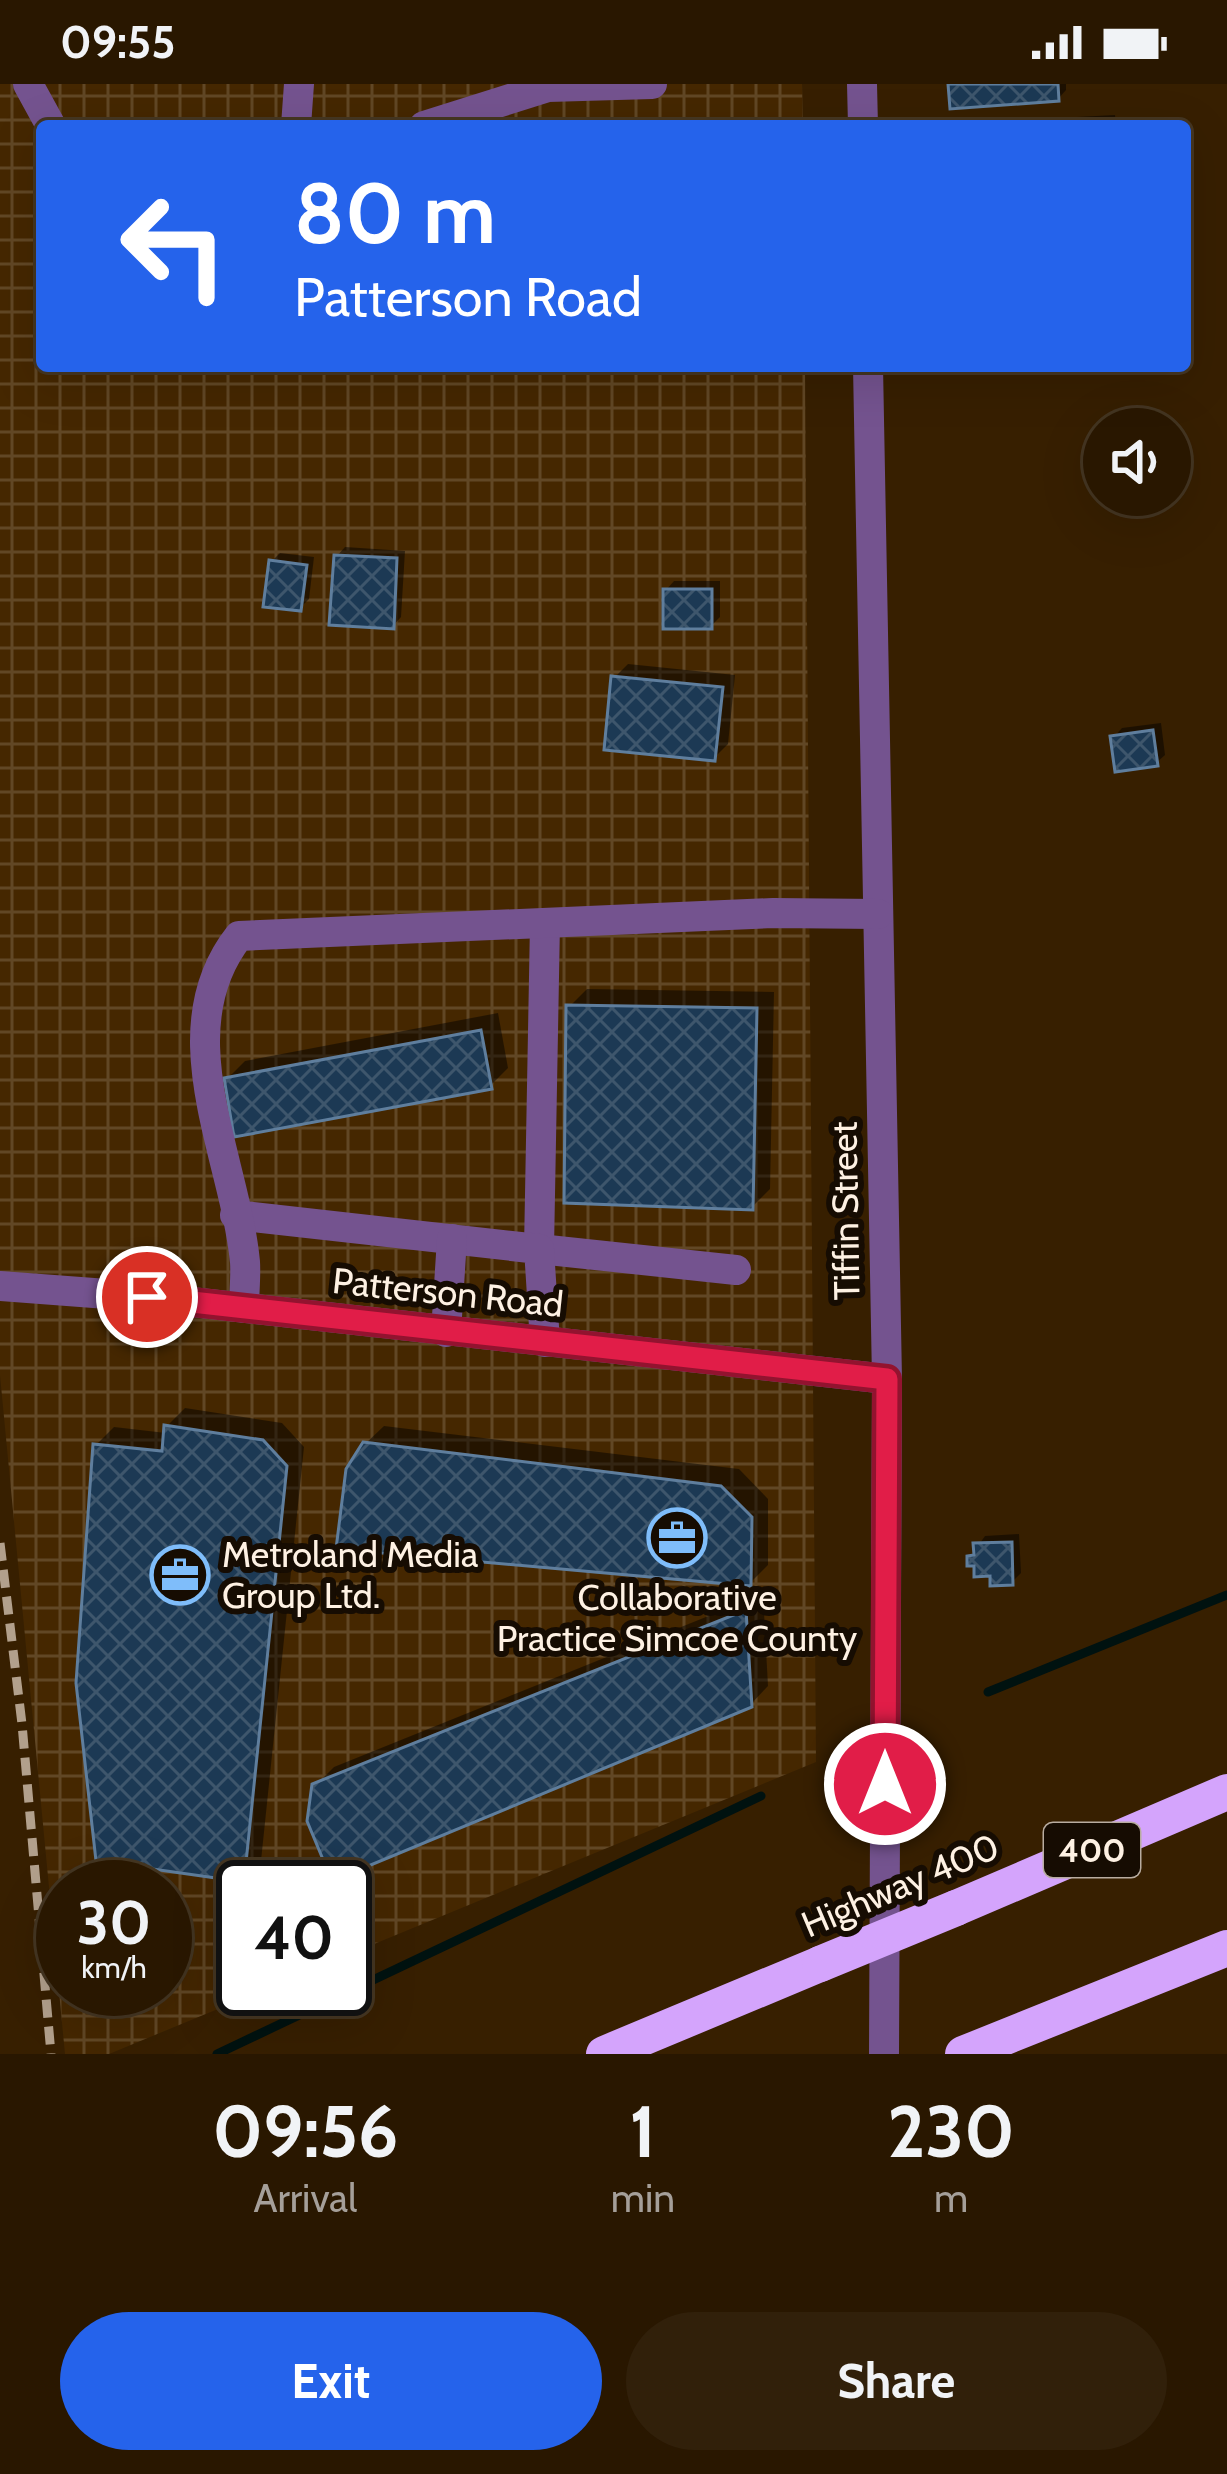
<!DOCTYPE html>
<html lang="en">
<head>
<meta charset="utf-8">
<style>
  :root { --surface:#291700; --page:#31200a; --text:#f1f3f6; --muted:#a59f99; --line:#453622; --accent:#2563eb }
  body { margin:0; font-family:Cabin,sans-serif; background:var(--page); color:var(--text); height:100vh; display:flex; flex-direction:column; font-size:45px; white-space:nowrap }
  * { box-sizing:border-box; margin:0 }
  p { font-size:39px; color:var(--muted) }
  .icon { flex:none; width:66px; height:66px; fill:none; stroke:currentColor; stroke-width:2; stroke-linecap:round; stroke-linejoin:round }
  .map { position:relative; height:1970px; overflow:hidden }
  .sheet { display:flex; flex-direction:column; background:var(--surface); flex:1 }
  .sheet>* { flex:none }
  .guide { position:absolute; left:36px; top:36px; width:1155px; height:252px; border-radius:12px; box-shadow:0 12px 48px #0002,0 0 0 3px var(--line); background:#2563eb; color:#fff; overflow:hidden }
  .fabs { position:absolute; left:1083px; top:324px; display:grid; gap:24px }
  .fabs a { display:grid; place-items:center; width:108px; height:108px; border-radius:50%; background:var(--surface); box-shadow:0 12px 48px #0002,0 0 0 3px var(--line); font-size:60px }
  .speed { position:absolute; left:36px; top:1776px; display:flex; gap:24px; font-size:60px; font-weight:700; text-align:center }
  .speed>* { display:grid; place-content:center; width:156px; height:156px; border-radius:50%; background:var(--surface); box-shadow:0 12px 48px #0002,0 0 0 3px var(--line); line-height:1 }
  .speed small { font-size:30px; font-weight:400 }
  .speed .limit { border:6px solid #111; border-radius:18px; background:#fff; color:#111 }
  .pin { position:absolute; display:grid; place-items:center; width:102px; height:102px; color:#fff; margin:-51px; border:6px solid #fff; border-radius:50%; box-shadow:0 3px 12px #0007 }
  .me { position:absolute; width:132px; margin:-66px; rotate:0deg; stroke-linejoin:round; filter:drop-shadow(0 0 9px #0008) }
  .turn { display:flex; align-items:center; gap:42px; height:252px; padding:0 60px; font-size:54px }
  .turn .icon { width:156px; height:156px; stroke-width:2.5 }
  .turn b { display:block; font-size:84px; line-height:102px }
  .eta { display:flex; justify-content:space-evenly; align-items:center; height:204px; text-align:center }
  .eta b { font-size:72px; font-weight:800; line-height:84px }
  .button { display:flex; gap:24px; margin-top:auto; padding:24px 60px }
  .button a { flex:1; height:138px; border-radius:72px; background:var(--accent); color:#fff; font-size:48px; font-weight:800; line-height:138px; text-align:center }
  .button a+a { background:var(--page); color:var(--text) }
  .status { display:flex; justify-content:space-between; align-items:center; height:84px; padding:0 60px; background:var(--surface); direction:ltr }
  .status svg { height:33px; fill:currentColor }
  .map>svg:first-child { display:block }
  .industrial { fill:url(#industrial-grid); fill-rule:evenodd }
  .shadow { fill:#0007 }
  .lines { fill:none; stroke-linecap:round; stroke-linejoin:round }
  .stream { stroke:#001210; stroke-width:9 }
  .building { fill:url(#building-cross-hatch); stroke:#5f7e9d; stroke-width:3 }
  .minor { stroke:#74538f; stroke-width:30 }
  .highway { stroke:#d4a4fc; stroke-width:36 }
  .rail { stroke:#b2a08c; stroke-width:9; stroke-dasharray:18 9; stroke-linecap:butt }
  .highway-bridge { stroke:#d4a4fc; stroke-width:36 }
  .route-casing { stroke:#92132f; stroke-width:30 }
  .route { stroke:#e11d48; stroke-width:21 }
  .labels { text-anchor:middle; stroke-width:12; stroke-linejoin:round; paint-order:stroke }
  .shield { fill:#160c02; stroke:#b8aca0; stroke-width:3 }
  .shield-label { font-size:33px; font-weight:bold; fill:#fef1e3 }
  .street-label { font-size:36px; fill:#fef1e3; stroke:#160c02 }
  .poi-label { font-size:36px; fill:#fef1e3; stroke:#160c02; text-anchor:start }
</style>
</head>
<body>
<div class="status"><b>09:55</b><svg viewBox="0 0 49 12"><path d="M0 12V9h3v3zM5 12V6h3v6zM10 12V3h3v9zM15 12V0h3v12zM26 1h20v11H26zM47 4h2v5h-2z"/></svg></div>
<div class="map">
<svg width="1227" height="1970" viewBox="0 0 1227 1970">
  <defs>
    <pattern id="industrial-grid" width="8" height="8" patternUnits="userSpaceOnUse" patternTransform="scale(3)"><rect width="8" height="8" fill="#452700"/><path d="M0 4h8M4 0v8" fill="none" stroke="#614725"/></pattern>
    <pattern id="building-cross-hatch" width="8" height="8" patternUnits="userSpaceOnUse" patternTransform="scale(3)"><rect width="8" height="8" fill="#1c3954"/><path d="M0 0l8 8M0 8l8-8" fill="none" stroke="#3e566c"/></pattern>
  </defs>
  <rect width="100%" height="100%" fill="#371f00"/>
  <path class="industrial" d="M0 0H802L803 42H42V282H805L816 1678 345 1872V1803H243V1905H266L109 1970H65L0 1291ZM63 1803H165V1905H63Z"/>
  <g class="shadow">
    <polygon points="951,0 1066,0 1066,6 1058,15"/>
    <polygon points="1115,31 1116,42 1050,42 1058,34"/>
    <polygon points="345,463 405,467 401,533 393,542 337,472"/>
    <polygon points="280,469 314,473 309,515 300,524 272,477"/>
    <polygon points="674,497 720,497 720,533 711,542 666,506"/>
    <polygon points="628,580 735,591 728,660 714,674 614,594"/>
    <polygon points="1161,639 1165,671 1156,679 1114,653 1122,644"/>
    <polygon points="587,905 774,908 770,1105 752,1123 569,923"/>
    <polygon points="498,929 508,984 490,1002 227,995 245,977"/>
    <polygon points="185,1324 282,1339 304,1363 261,1777 243,1795 96,1361 114,1343 166,1349 167,1342"/>
    <polygon points="384,1342 739,1385 768,1415 768,1481 750,1499 365,1360"/>
    <polygon points="1019,1450 1021,1489 1012,1498 970,1473 985,1452"/>
    <polygon points="763,1510 768,1602 750,1621 315,1702 334,1683"/>
  </g>
  <g class="lines">
    <g class="stream">
      <polyline points="988,1608 1227,1511"/>
      <polyline points="217,1970 761,1712"/>
    </g>
  </g>
  <g class="building">
    <polygon points="948,0 1058,0 1059,17 950,25"/>
    <polygon points="334,471 397,474 394,545 329,541"/>
    <polygon points="269,476 307,481 301,527 263,523"/>
    <rect x="663" y="505" width="49" height="40"/>
    <polygon points="611,592 723,603 715,677 604,666"/>
    <polygon points="1153,646 1158,682 1115,688 1110,652"/>
    <polygon points="566,921 757,924 753,1126 564,1119"/>
    <polygon points="481,946 492,1005 234,1053 224,994"/>
    <polygon points="164,1341 263,1356 287,1382 244,1798 96,1777 76,1599 93,1360 162,1367"/>
    <polygon points="363,1358 721,1402 752,1433 751,1502 336,1465 346,1385"/>
    <polygon points="1012,1458 1013,1501 990,1502 990,1492 974,1493 974,1482 967,1482 967,1472 974,1471 973,1459"/>
    <polygon points="746,1526 752,1623 332,1797 307,1737 312,1700"/>
  </g>
  <g class="lines">
    <g class="minor">
      <polyline points="28,0 51,42"/>
      <polyline points="862,0 863,42"/>
      <polyline points="296,42 299,0"/>
      <polyline points="424,42 548,3 652,0"/>
      <polyline points="868,282 887,1295 884,1970"/>
      <polyline points="545,839 539,1165 736,1186"/>
      <polyline points="235,1131 539,1165 545,1258"/>
      <polyline points="0,1202 147,1213 887,1295"/>
      <path d="M244 1224C244 1209 246 1193 245 1178 235 1073 164 947 239 852L773 829 878 830"/>
      <polyline points="446,1248 452,1155"/>
    </g>
    <g class="highway">
      <polyline points="956,1824 1227,1708"/>
      <polyline points="604,1970 820,1880"/>
      <polyline points="963,1970 1227,1864"/>
    </g>
    <polyline class="rail" points="0,1459 22,1640 51,1970"/>
    <polyline class="highway-bridge" points="820,1880 956,1824"/>
  </g>
  <g class="lines">
    <defs>
      <polyline id="route" points="147,1213 887,1295 885,1700"/>
    </defs>
    <use href="#route" class="route-casing"/>
    <use href="#route" class="route"/>
  </g>
  <defs>
    <symbol id="office-ring" viewBox="-11 -11 22 22"><circle r="9.5" fill="#160c02" stroke="#7fbdfa" stroke-width="1.5"/><path d="M-6-3h4V-5.5h4V-3h4V5H-6ZM-1-4.5V-3h2v-1.5ZM-6 0V1H6V0Z" fill="#7fbdfa"/></symbol>
  </defs>
  <g fill-rule="evenodd">
    <use href="#office-ring" x="644" y="1421" width="66" height="66"/>
    <use href="#office-ring" x="147" y="1458" width="66" height="66"/>
  </g>
  <g class="labels">
    <rect class="shield" x="1044" y="1739" width="96" height="54" rx="9"/>
    <g class="shield-label">
      <text x="1092" y="1778">400</text>
    </g>
    <g class="street-label">
      <text transform="translate(845 1127) rotate(-91)" y="13">Tiffin Street</text>
      <text transform="translate(448 1208) rotate(6)" y="13">Patterson Road</text>
      <text transform="translate(900 1801) rotate(-23)" y="13">Highway 400</text>
    </g>
    <g class="poi-label">
      <text x="222" y="1483">Metroland Media<tspan x="222" dy="41">Group Ltd.</tspan></text>
      <text x="677" y="1526" text-anchor="middle">Collaborative<tspan x="677" dy="41">Practice Simcoe County</tspan></text>
    </g>
  </g>
</svg>
<div class="fabs">
<a><svg class="icon" aria-label="sound" viewBox="0 0 24 24"><path d="M4 9h4l5-4v14l-5-4H4zM17 9q2 3 0 6"/></svg></a>
</div>
<div class="speed"><div>30<small>km/h</small></div><div class="limit">40</div></div>
<div class="pin" style="left:147px;top:1213px;background:#d93025"><svg class="icon" aria-label="arrive" viewBox="0 0 24 24"><path d="M6 21V4h12l-3 4 3 4H6"/></svg></div>
<svg class="me" style="left:885px;top:1700px" viewBox="-20 -20 40 40"><circle r="17" fill="#e11d48" stroke="#fff" stroke-width="3"/><path d="M0-11L8 9 0 5-8 9z" fill="#fff"/></svg>
<div class="guide">
<div class="turn"><svg class="icon" aria-label="left" viewBox="0 0 24 24"><path d="M17 20v-9H6M10 6l-5 5 5 5"/></svg><div><b>80 m</b>Patterson Road</div></div>
</div>
</div>
<section class="sheet">
<div class="eta">
<div><b>09:56</b><p>Arrival</p></div>
<div><b>1</b><p>min</p></div>
<div><b>230</b><p>m</p></div>
</div>
<div class="button"><a>Exit</a><a>Share</a></div>
</section>
</body>
</html>
